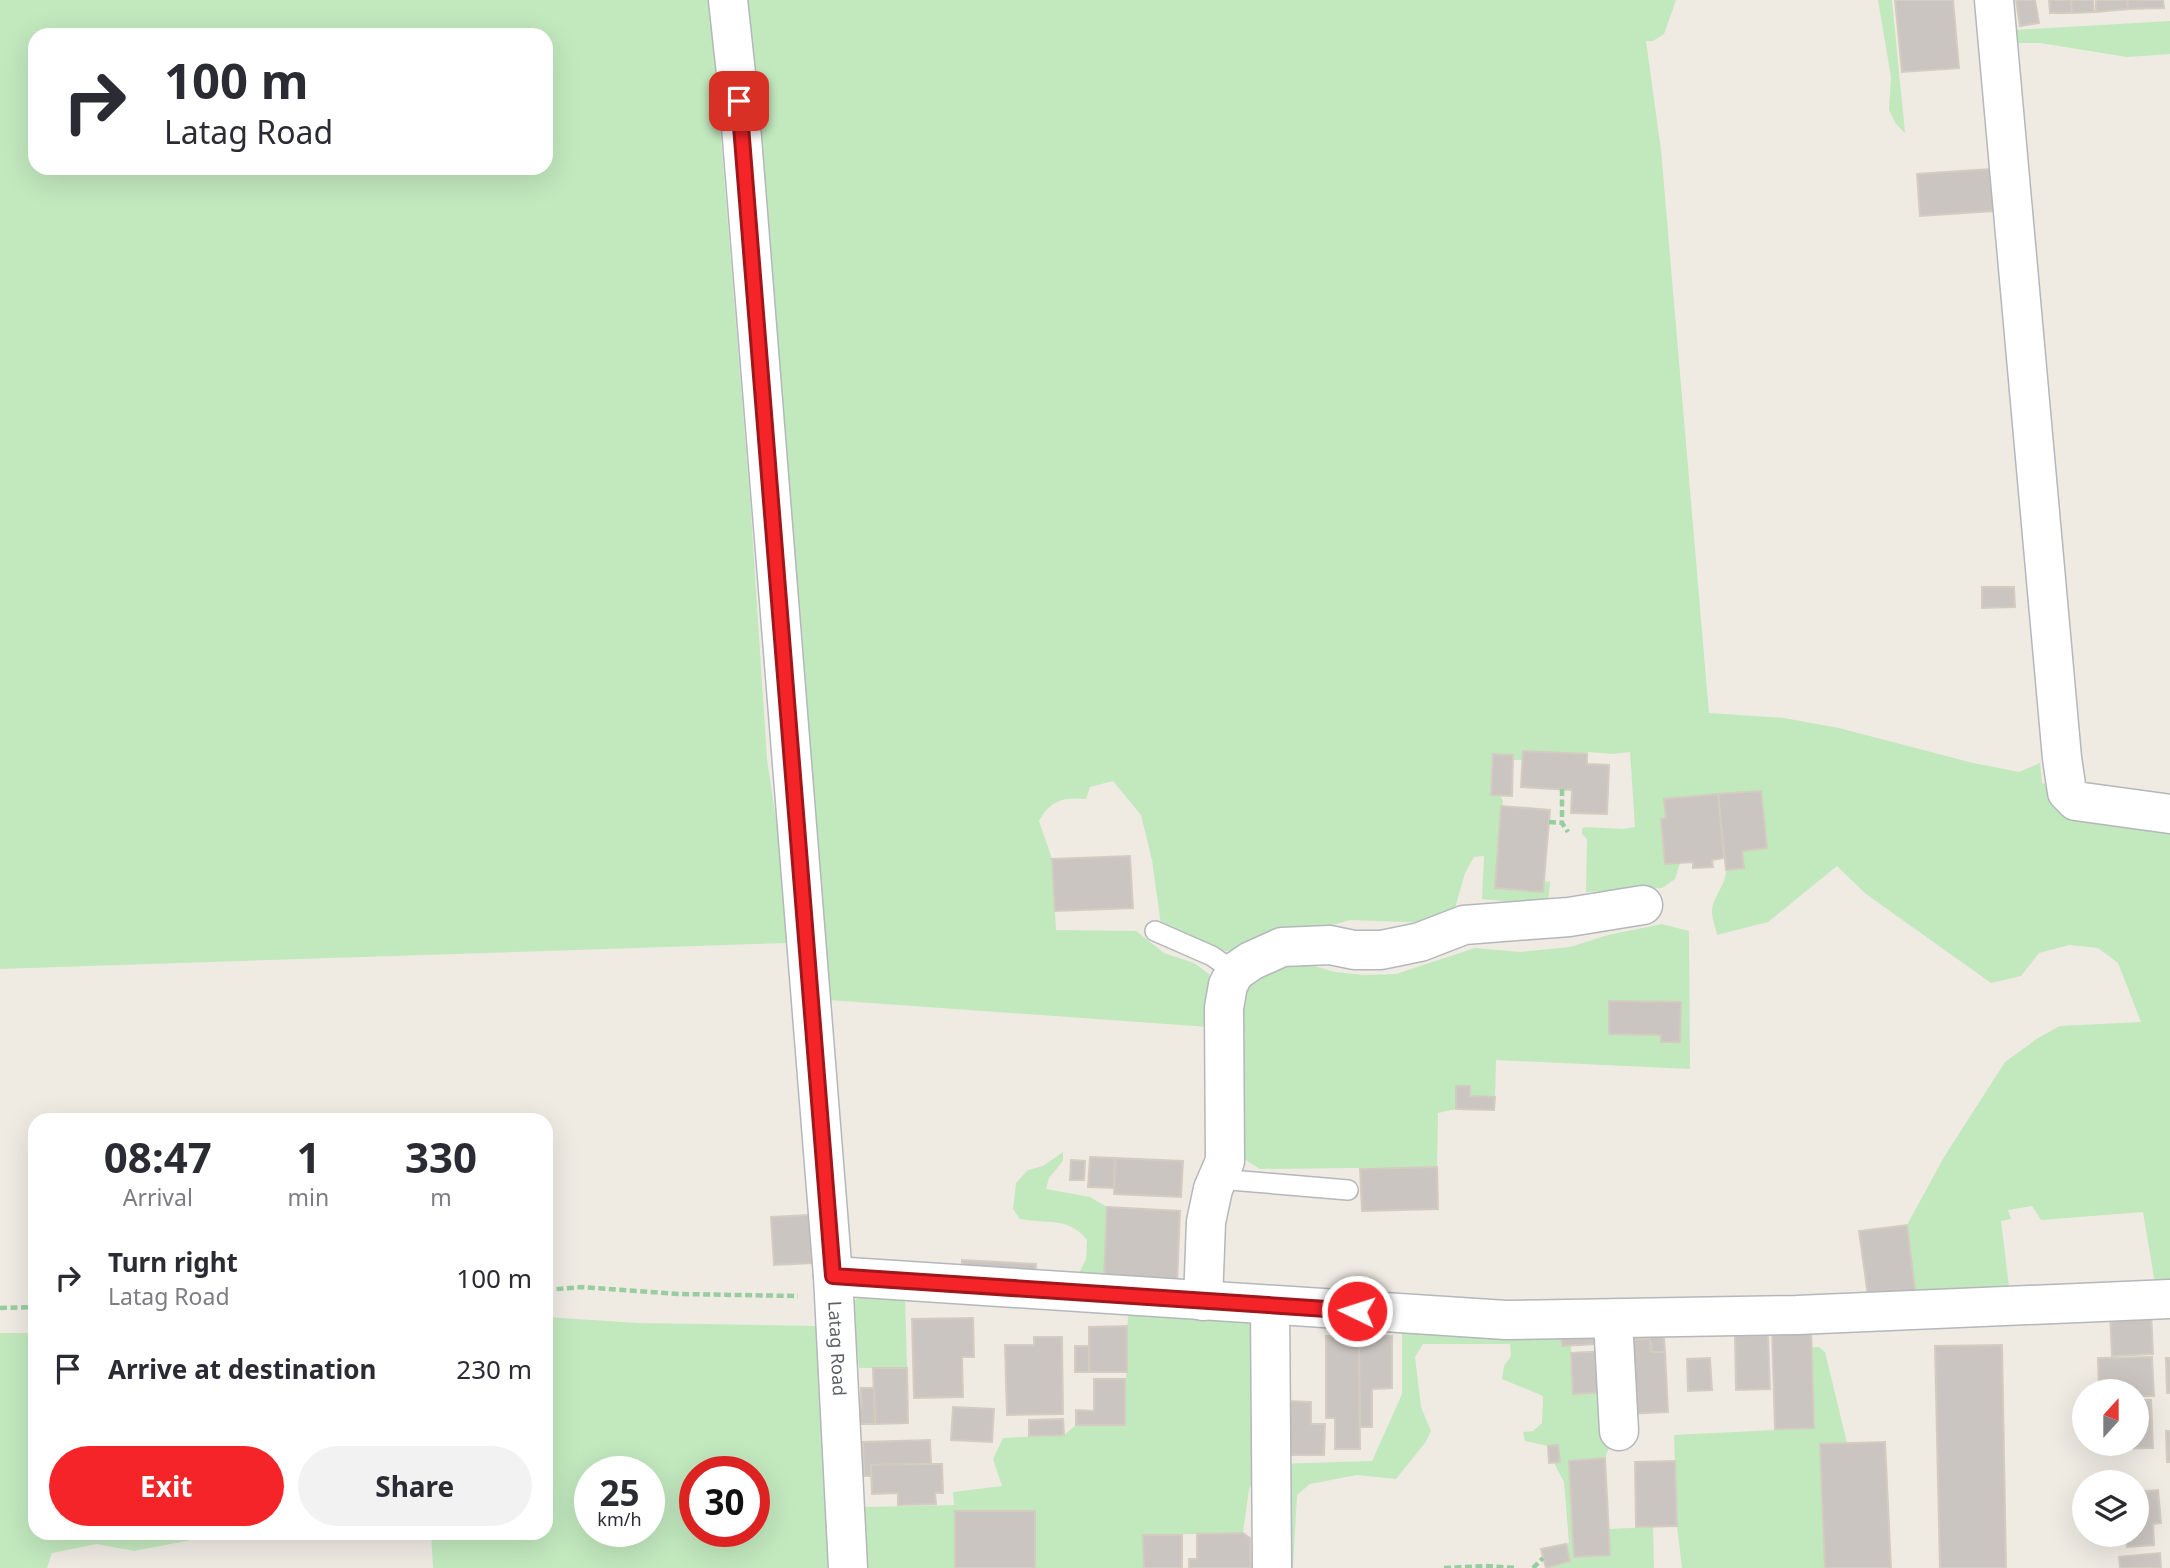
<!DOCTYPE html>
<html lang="en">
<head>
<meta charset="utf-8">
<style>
  :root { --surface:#fff; --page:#f2f2f3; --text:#2b2b33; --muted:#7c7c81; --accent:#f42429 }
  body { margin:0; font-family:"Noto Sans",sans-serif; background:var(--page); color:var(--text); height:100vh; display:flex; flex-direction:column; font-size:26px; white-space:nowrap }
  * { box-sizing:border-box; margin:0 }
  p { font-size:23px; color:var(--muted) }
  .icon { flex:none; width:38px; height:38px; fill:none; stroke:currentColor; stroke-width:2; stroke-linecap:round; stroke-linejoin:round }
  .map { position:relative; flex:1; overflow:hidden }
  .sheet { position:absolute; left:28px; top:1113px; width:525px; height:427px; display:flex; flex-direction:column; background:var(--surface); border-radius:21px; box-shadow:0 7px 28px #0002 }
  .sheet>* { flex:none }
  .guide { position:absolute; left:28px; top:28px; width:525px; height:147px; border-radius:21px; box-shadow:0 7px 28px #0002; background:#fff; color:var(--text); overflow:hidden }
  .needle { width:46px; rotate:21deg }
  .fabs { position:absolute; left:2072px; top:1379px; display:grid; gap:14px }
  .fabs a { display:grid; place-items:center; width:77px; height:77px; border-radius:50%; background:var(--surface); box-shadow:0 7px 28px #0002; font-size:35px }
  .speed { position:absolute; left:574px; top:1456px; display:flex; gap:14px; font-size:35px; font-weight:700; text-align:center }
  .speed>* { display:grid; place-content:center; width:91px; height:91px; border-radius:50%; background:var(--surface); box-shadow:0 7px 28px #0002; line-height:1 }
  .speed small { font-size:18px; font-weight:400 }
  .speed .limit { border:10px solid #d22; background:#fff; color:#111 }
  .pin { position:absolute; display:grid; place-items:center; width:60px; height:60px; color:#fff; margin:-30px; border-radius:14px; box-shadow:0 4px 10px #0006 }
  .me { position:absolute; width:77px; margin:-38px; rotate:274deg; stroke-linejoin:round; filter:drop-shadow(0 0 5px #0008) }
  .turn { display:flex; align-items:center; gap:24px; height:147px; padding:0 21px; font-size:32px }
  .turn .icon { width:91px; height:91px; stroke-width:2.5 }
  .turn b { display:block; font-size:49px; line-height:60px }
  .eta { display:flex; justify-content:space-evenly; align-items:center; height:119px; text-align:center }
  .eta b { font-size:42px; font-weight:700; line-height:49px }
  .cta { display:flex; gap:14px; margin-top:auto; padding:14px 21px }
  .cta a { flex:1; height:80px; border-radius:42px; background:var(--accent); color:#fff; font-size:28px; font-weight:700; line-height:80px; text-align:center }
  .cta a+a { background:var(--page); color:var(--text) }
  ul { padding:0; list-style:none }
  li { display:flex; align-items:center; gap:21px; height:91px; padding:0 21px }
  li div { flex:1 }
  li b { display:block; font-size:26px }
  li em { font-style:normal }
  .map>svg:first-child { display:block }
  .green { fill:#c2e8be; fill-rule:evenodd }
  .building { fill:#cac5c0; stroke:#d4ccc1; stroke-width:2 }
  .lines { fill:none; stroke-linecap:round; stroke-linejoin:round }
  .service-casing { stroke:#b4b7bb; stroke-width:22 }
  .minor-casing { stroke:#b4b7bb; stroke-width:41 }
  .tertiary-casing { stroke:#b4b7bb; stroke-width:41 }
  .path { stroke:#98cca1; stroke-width:4.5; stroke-dasharray:7 3.5; stroke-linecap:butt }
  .service { stroke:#fff; stroke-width:19 }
  .minor { stroke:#fff; stroke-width:38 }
  .tertiary { stroke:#fff; stroke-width:38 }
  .route-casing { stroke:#9f171b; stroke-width:18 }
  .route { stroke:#f42429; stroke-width:12 }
  .labels { text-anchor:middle; stroke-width:5; stroke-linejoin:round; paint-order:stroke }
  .street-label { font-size:18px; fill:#5b6065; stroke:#fff }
</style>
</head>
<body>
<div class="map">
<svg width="2170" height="1568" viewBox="0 0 2170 1568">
  <rect width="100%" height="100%" fill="#efebe3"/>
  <g class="green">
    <path d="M0 0H709L718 65 719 114 750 498 767 759 777 826 788 943 0 969ZM35 35H546V168H35Z"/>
    <path d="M747 0H1676L1664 34 1653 41H1646L1661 150 1709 713 1784 718 1839 728 1973 763 2019 772 2040 763 2042 783 2113 801 2170 802V1288L2156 1289 2143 1212 2041 1220 2032 1206 2008 1210 2011 1219 2001 1221 2010 1295 1917 1303 1907 1225 1944 1157 2005 1062 2038 1038 2060 1026 2141 1022 2118 963 2098 948 2069 945 2039 953 2021 976 1991 983 1866 894 1837 866 1768 922 1717 935C1716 928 1712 919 1712 912 1712 897 1726 886 1726 870L1743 868 1742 851 1767 848 1761 791 1664 799 1666 818 1661 819 1665 864 1680 863 1675 879 1662 888 1586 892 1587 839 1582 834V829L1585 827 1623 829 1635 827 1630 752 1613 754 1588 752 1587 754 1523 751V760H1513V755L1493 754 1491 795H1500L1503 801 1495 888 1543 892 1545 881 1550 882 1548 905 1482 899 1484 856 1474 857 1465 873 1453 915 1432 923 1350 920 1237 952 1224 951 1161 925 1152 860 1141 815 1113 781 1090 787 1086 799C1063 797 1051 800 1039 821L1052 859 1056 930 1136 931 1164 953 1194 963 1209 974 1211 987 1208 1027 829 1000Z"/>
    <polygon points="1878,0 1892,0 1905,133 1896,124 1889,110 1891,77"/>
    <polygon points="2170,21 2170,54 2127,57 2040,43 2015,43 2014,30"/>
    <path d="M1662 924 1689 931 1690 1069 1496 1060 1495 1097 1470 1096 1456 1086V1109L1438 1113 1437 1167 1260 1169 1244 1159 1233 1024 1246 984 1283 964 1305 963 1335 972 1364 975 1396 974 1475 948 1520 952 1570 947 1608 935ZM1609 1002H1681L1680 1042H1661V1035L1609 1034Z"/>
    <path d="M1063 1152V1161L1049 1178 1046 1189 1090 1197 1107 1207 1104 1281 1074 1284 1086 1259 1087 1240C1070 1217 1047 1224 1020 1219L1013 1209 1016 1183 1028 1170 1043 1166Z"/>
    <polygon points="859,1296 905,1297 907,1368 859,1368 852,1304"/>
    <polygon points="1128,1312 1246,1319 1254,1324 1258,1474 1249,1489 1243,1533 1144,1535 1144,1568 1035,1568 1035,1511 955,1511 955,1568 867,1568 865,1507 954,1505 953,1492 1002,1486 993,1459 1003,1438 1064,1435 1076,1425 1125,1425"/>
    <path d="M546 1317 638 1323 816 1326 828 1568H433L431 1533H546ZM590 1472H649V1531H590ZM695 1472H754V1531H695Z"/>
    <polygon points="1402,1321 1561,1329 1562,1345 1571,1345 1573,1393 1608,1392 1612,1439 1605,1458 1569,1461 1574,1557 1610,1555 1609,1529 1653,1527 1654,1568 1546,1568 1570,1561 1566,1544 1569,1543 1564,1482 1554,1463 1560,1462 1558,1445 1548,1446 1525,1441 1523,1432 1533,1431 1542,1423 1543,1396 1502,1379 1504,1366 1511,1356 1510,1344 1423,1344 1415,1357 1421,1407 1431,1431 1425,1443 1396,1479 1357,1475 1310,1484 1297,1495 1293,1568 1281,1568 1277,1464 1372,1461 1402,1394"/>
    <polygon points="0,1333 35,1333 35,1533 228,1533 134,1551 97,1544 52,1553 47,1568 0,1568"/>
    <polygon points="1811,1347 1819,1347 1825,1352 1847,1443 1820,1444 1825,1568 1682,1568 1677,1526 1674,1435 1814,1428"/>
  </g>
  <g class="building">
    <polygon points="1895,0 1953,0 1959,68 1902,72"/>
    <polygon points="2016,0 2035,0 2039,23 2020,26"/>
    <polygon points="2049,0 2071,0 2072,13 2050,13"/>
    <polygon points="2071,0 2093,0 2094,12 2072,13"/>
    <polygon points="2096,0 2127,0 2128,9 2096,12"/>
    <polygon points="2127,0 2163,0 2164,8 2128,9"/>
    <polygon points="1990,169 1994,211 1920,216 1917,174"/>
    <polygon points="1982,587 2014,587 2015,607 1982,608"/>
    <polygon points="1523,751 1587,754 1587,764 1609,765 1607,814 1571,813 1572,790 1521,787"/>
    <polygon points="1493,754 1513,755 1512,796 1491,795"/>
    <polygon points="1761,791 1767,848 1742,851 1744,868 1726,870 1718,794"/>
    <polygon points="1718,794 1724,858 1712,860 1713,867 1693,868 1693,862 1665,864 1661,819 1666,818 1664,799"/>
    <polygon points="1501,806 1550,810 1543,892 1495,888"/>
    <polygon points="1130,856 1133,908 1055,911 1052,859"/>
    <polygon points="1609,1001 1681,1002 1680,1042 1661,1042 1661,1035 1609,1034"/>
    <polygon points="1456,1086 1470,1086 1470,1096 1495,1097 1494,1110 1456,1109"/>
    <polygon points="1090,1157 1115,1158 1114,1188 1088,1187"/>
    <polygon points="1115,1158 1183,1161 1181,1197 1114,1194"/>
    <polygon points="1071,1160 1085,1161 1084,1180 1070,1180"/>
    <polygon points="1437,1167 1438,1209 1362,1211 1360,1169"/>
    <polygon points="1107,1207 1180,1211 1177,1284 1104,1281"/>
    <polygon points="809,1215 812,1263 774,1265 771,1217"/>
    <polygon points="1907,1225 1916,1297 1869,1303 1859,1231"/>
    <polygon points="962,1260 1036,1264 1035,1280 962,1276"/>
    <polygon points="2151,1311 2153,1354 2112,1356 2110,1313"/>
    <polygon points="973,1318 974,1357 962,1357 963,1397 914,1398 912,1319"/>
    <polygon points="1127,1326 1127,1372 1089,1372 1089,1327"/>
    <polygon points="1663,1326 1665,1352 1651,1352 1650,1339 1624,1340"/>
    <polygon points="1595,1328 1596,1344 1562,1346 1561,1329"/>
    <polygon points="1811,1328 1814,1428 1775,1429 1772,1329"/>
    <polygon points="1768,1335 1770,1389 1736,1390 1735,1336"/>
    <polygon points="1326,1336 1359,1336 1360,1449 1335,1449 1335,1418 1326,1418"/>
    <polygon points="1359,1336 1392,1336 1392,1388 1372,1389 1372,1427 1360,1427"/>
    <polygon points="1034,1337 1062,1337 1063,1414 1007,1415 1005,1345 1034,1345"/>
    <polygon points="1650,1339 1651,1352 1665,1352 1668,1412 1627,1414 1624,1340"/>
    <polygon points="2002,1345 2006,1568 1940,1568 1935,1346"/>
    <rect x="1075" y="1346" width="14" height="26"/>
    <polygon points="1607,1351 1608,1392 1573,1394 1571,1353"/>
    <polygon points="2152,1357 2154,1396 2137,1396 2137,1391 2099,1391 2098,1358"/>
    <polygon points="1710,1358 1712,1390 1688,1391 1687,1359"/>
    <polygon points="2166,1358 2170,1358 2170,1393 2167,1393"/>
    <polygon points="873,1368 907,1368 908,1423 875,1424"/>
    <polygon points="1094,1379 1125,1379 1125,1425 1076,1425 1076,1410 1094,1411"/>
    <polygon points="861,1388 874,1388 875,1424 858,1424 858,1410 861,1410"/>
    <polygon points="2137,1400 2151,1400 2153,1448 2107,1449 2107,1444 2137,1444"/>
    <polygon points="1284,1401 1311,1402 1311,1424 1325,1424 1324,1455 1283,1455"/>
    <polygon points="953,1407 994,1409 992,1442 951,1440"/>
    <polygon points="1063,1419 1064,1435 1029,1436 1029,1420"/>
    <polygon points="2166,1431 2170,1431 2170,1462 2167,1462"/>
    <polygon points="930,1440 931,1464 871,1465 871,1476 864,1476 863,1442"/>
    <polygon points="1885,1442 1891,1568 1825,1568 1820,1444"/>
    <polygon points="1558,1445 1560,1462 1549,1463 1548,1446"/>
    <polygon points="1605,1458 1610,1555 1574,1557 1569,1461"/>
    <polygon points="1675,1461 1677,1526 1636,1527 1635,1462"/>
    <polygon points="931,1464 942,1464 943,1493 935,1493 936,1504 898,1505 898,1493 872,1494 871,1465"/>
    <polygon points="2158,1490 2161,1523 2153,1524 2154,1545 2127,1547 2126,1535 2137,1535 2137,1492"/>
    <rect x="955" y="1511" width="80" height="57"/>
    <polygon points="1243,1533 1250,1538 1251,1568 1189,1568 1189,1559 1197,1559 1197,1534"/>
    <polygon points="1143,1535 1182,1535 1182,1568 1144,1568"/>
    <polygon points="1566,1544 1570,1561 1546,1568 1541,1549"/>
    <polygon points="2160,1553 2161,1568 2120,1568 2119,1557"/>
  </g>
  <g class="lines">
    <defs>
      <g id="service">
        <polyline points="1155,931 1212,956 1235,972"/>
        <polyline points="1218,1179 1348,1190"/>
      </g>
      <g id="minor">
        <polyline points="1994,0 2062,758 2067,792 2076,801 2170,814"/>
        <polyline points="833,1276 1506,1320 1797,1315 2170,1299"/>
        <polyline points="1203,1301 1206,1222 1213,1189 1225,1161 1224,1008 1228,985 1235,972 1251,961 1282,947 1330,945 1354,950 1381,950 1420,942 1464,925 1569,917 1643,905"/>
        <polyline points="1270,1305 1272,1568"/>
        <polyline points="1613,1320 1619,1431"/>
      </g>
      <g id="tertiary">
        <path id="s1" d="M728 0 739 101 833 1276 848 1568"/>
      </g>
    </defs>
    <use href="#service" class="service-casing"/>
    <use href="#minor" class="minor-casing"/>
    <use href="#tertiary" class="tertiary-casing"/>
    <g class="path">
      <polyline points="1562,789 1562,823 1568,832"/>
      <polyline points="1549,822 1562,823"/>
      <polyline points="546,1290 582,1287 678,1294 798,1296"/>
      <polyline points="0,1308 35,1307"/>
      <polyline points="1444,1568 1485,1566 1516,1568"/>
      <polyline points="1533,1568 1543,1558"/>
    </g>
    <use href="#service" class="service"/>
    <use href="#minor" class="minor"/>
    <use href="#tertiary" class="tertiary"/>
  </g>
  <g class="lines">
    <defs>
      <polyline id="route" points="739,101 833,1276 1357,1311"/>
    </defs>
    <use href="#route" class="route-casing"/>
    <use href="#route" class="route"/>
  </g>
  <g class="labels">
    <g class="street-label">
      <text dy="6" stroke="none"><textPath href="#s1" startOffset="1353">Latag Road</textPath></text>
    </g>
  </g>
</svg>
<div class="fabs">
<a><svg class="needle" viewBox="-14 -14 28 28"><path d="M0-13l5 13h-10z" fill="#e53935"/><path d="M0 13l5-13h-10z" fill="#7c7c81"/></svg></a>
<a><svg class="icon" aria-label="layers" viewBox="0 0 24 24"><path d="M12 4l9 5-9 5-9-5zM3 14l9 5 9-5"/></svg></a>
</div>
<div class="speed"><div>25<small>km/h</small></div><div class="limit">30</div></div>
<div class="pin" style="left:739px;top:101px;background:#d93025"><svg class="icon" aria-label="arrive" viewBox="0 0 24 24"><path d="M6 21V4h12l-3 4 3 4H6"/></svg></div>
<svg class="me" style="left:1357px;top:1311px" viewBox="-20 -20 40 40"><circle r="17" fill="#f42429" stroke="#fff" stroke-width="3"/><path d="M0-11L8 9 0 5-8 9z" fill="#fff"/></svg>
<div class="guide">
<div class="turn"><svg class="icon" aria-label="right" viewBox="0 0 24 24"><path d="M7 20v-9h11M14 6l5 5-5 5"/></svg><div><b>100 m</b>Latag Road</div></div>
</div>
<section class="sheet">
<div class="eta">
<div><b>08:47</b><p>Arrival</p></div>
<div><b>1</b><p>min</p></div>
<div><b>330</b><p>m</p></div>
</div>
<ul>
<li><svg class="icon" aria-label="right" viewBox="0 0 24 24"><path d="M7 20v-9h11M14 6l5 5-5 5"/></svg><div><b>Turn right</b><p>Latag Road</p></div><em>100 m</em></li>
<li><svg class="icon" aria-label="arrive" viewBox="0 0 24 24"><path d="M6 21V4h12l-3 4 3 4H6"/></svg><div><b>Arrive at destination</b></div><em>230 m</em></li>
</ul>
<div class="cta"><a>Exit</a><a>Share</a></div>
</section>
</div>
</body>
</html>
